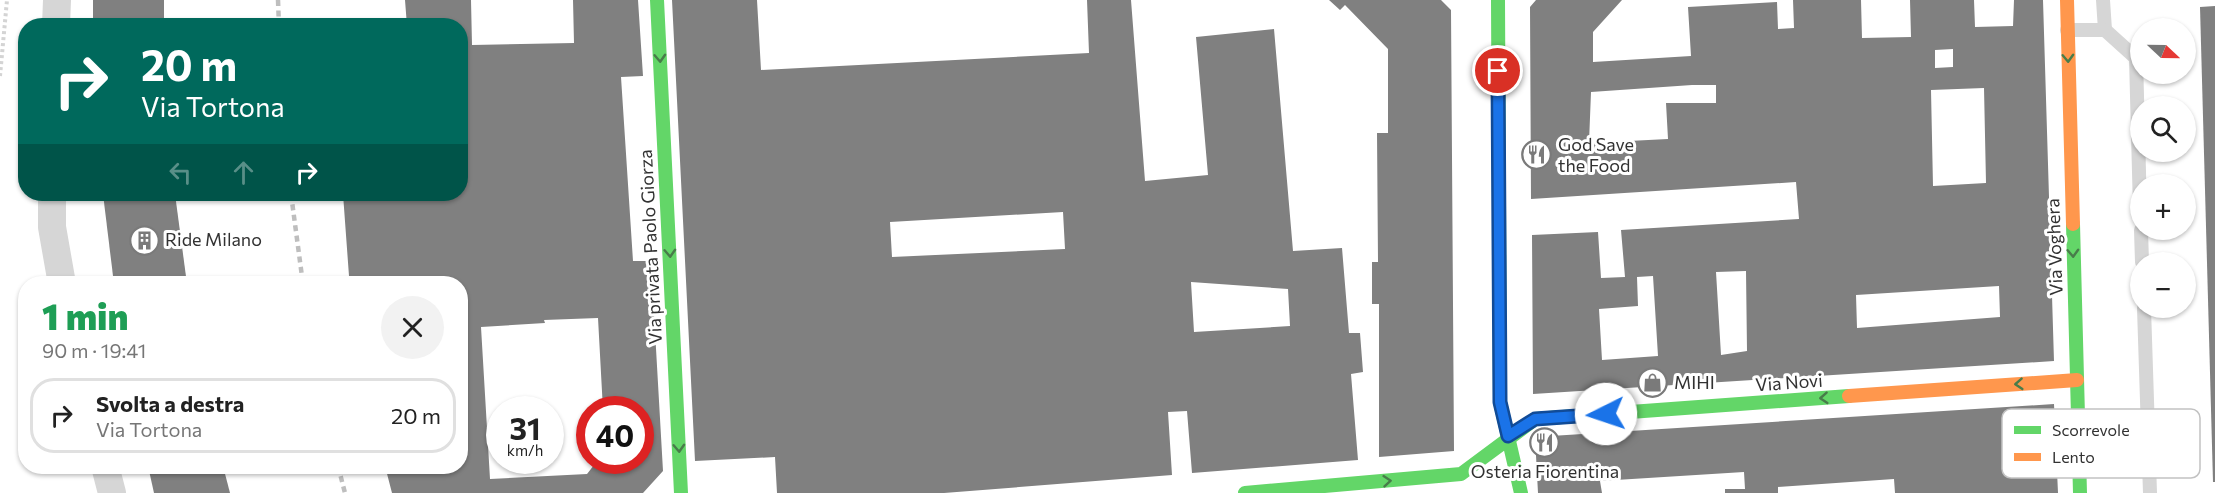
<!DOCTYPE html>
<html lang="it">
<head>
<meta charset="utf-8">
<style>
  :root { --surface:#fff; --page:#f2f2f2; --text:#222; --muted:#767676; --line:#e0e0e0 }
  body { margin:0; font-family:Commissioner,sans-serif; background:var(--page); color:var(--text); height:100vh; display:flex; flex-direction:column; font-size:22px; white-space:nowrap }
  * { box-sizing:border-box; margin:0 }
  p { font-size:20px; color:var(--muted) }
  .icon { flex:none; width:33px; height:33px; fill:none; stroke:currentColor; stroke-width:2; stroke-linecap:round; stroke-linejoin:round }
  .map { position:relative; flex:1; overflow:hidden }
  .panel { position:absolute; left:18px; top:276px; width:450px; height:198px; display:flex; flex-direction:column; background:var(--surface); border-radius:24px; box-shadow:0 2px 4px #0004 }
  .panel>* { flex:none }
  .banner { position:absolute; left:18px; top:18px; width:450px; height:183px; border-radius:24px; box-shadow:0 2px 4px #0004; background:#00695c; color:#fff; overflow:hidden }
  .needle { width:39px; rotate:112deg }
  .buttons { position:absolute; left:2130px; top:18px; display:grid; gap:12px }
  .buttons a { display:grid; place-items:center; width:66px; height:66px; border-radius:50%; background:var(--surface); box-shadow:0 2px 4px #0004; font-size:30px }
  .speed { position:absolute; left:486px; top:396px; display:flex; gap:12px; font-size:30px; font-weight:700; text-align:center }
  .speed>* { display:grid; place-content:center; width:78px; height:78px; border-radius:50%; background:var(--surface); box-shadow:0 2px 4px #0004; line-height:1 }
  .speed small { font-size:15px; font-weight:400 }
  .speed .limit { border:9px solid #d22; background:#fff; color:#111 }
  .pin { position:absolute; display:grid; place-items:center; width:51px; height:51px; color:#fff; margin:-26px; border:3px solid #fff; border-radius:50%; box-shadow:0 2px 6px #0007 }
  .me { position:absolute; width:66px; margin:-33px; rotate:266deg; stroke-linejoin:round; filter:drop-shadow(0 0 4px #0008) }
  .turn { display:flex; align-items:center; gap:21px; height:126px; padding:0 24px; font-size:27px }
  .turn .icon { width:78px; height:78px; stroke-width:2.5 }
  .turn b { display:block; font-size:42px; line-height:51px }
  .lanes { display:flex; align-items:center; height:57px; padding:0 24px; background:#0003; justify-content:center; gap:30px; direction:ltr }
  .lanes .off { opacity:.35 }
  .round { display:grid; place-items:center; flex:none; width:63px; height:63px; border-radius:32px; background:var(--page) }
  .head { display:flex; align-items:center; justify-content:space-between; height:102px; padding:0 24px }
  h1 { font-size:36px; font-weight:800; line-height:45px; color:#1e9e55 }
  ul { padding:0; list-style:none }
  li { display:flex; align-items:center; gap:18px; height:75px; margin:0 12px 9px; padding:0 12px; border:3px solid var(--line); border-radius:24px }
  li div { flex:1 }
  li b { display:block; font-size:22px }
  li em { font-style:normal }
  .map>svg:first-child { display:block }
  .building { fill:#808080; fill-rule:evenodd }
  .lines { fill:none; stroke-linecap:round; stroke-linejoin:round }
  .path { stroke:#d4d4d4; stroke-width:4; stroke-dasharray:3 3; stroke-linecap:butt }
  .lane { stroke:#d6d6d6; stroke-width:14 }
  .street { stroke:#d6d6d6; stroke-width:28 }
  .fast { stroke:#63d668; stroke-width:14 }
  .slow { stroke:#ff974d; stroke-width:14 }
  .rail { stroke:#bebebe; stroke-width:4.5; stroke-dasharray:6 4.5; stroke-linecap:butt }
  .oneway { stroke:#487c4a }
  .route-casing { stroke:#114b97; stroke-width:15 }
  .route { stroke:#1a73e8; stroke-width:10 }
  .labels { text-anchor:middle; stroke-width:6; stroke-linejoin:round; paint-order:stroke }
  .poi-label { font-size:18px; fill:#323232; stroke:#fff; text-anchor:start }
  .street-label { font-size:18px; fill:#323232; stroke:#fff }
  .key { fill:#fff; stroke:#c2c2c2; stroke-width:1.5 }
  .key-label { font-size:16px; fill:#323232 }
</style>
</head>
<body>
<div class="map">
<svg width="2215" height="493" viewBox="0 0 2215 493">
  <rect width="100%" height="100%" fill="#fff"/>
  <g class="building">
    <rect x="93" y="0" width="71" height="26"/>
    <path d="M405 0H471L472 45 574 43 573 0H638L643 76 621 77 633 261H651L663 471 643 493H392L385 466H460V284H345L344 276H349L343 194H460V26H407ZM598 318 603 410H640V460H598L587 474 490 479 481 327 545 323 544 320Z"/>
    <path d="M672 0H757L761 70 1089 53 1087 0H1131L1145 181 1208 175 1196 37 1274 29 1293 251 1342 248 1349 333H1360L1363 372 1351 374 1358 460 1192 473 1187 411 1168 412 1172 475 944 493H777L775 457 695 461ZM1063 212 1065 249 892 257 890 222ZM1191 282 1288 289 1290 326 1194 332Z"/>
    <polygon points="1329,0 1441,0 1451,10 1454,451 1379,457 1379,304 1372,304 1372,262 1378,262 1377,133 1388,133 1388,49 1345,5 1340,10"/>
    <path d="M1536 0H1622L1593 32V62L1691 56 1688 7 1777 2 1778 29 1794 28 1793 0H1861L1862 38 1911 37 1910 0H1974L1975 27 2013 26 2014 0H2043L2054 361 1533 394 1532 235 1598 232 1601 278 1625 277 1621 230 1799 219 1796 182 1531 199 1530 7ZM1953 49V67L1935 68V50ZM1692 85H1716V103H1666L1668 139 1589 143 1591 92ZM1984 88 1986 183 1933 186 1931 90ZM1746 271 1747 351 1721 355 1716 272ZM1653 276 1658 356 1602 360 1599 309 1638 306 1637 277ZM1999 286 2000 317 1857 328 1856 295Z"/>
    <polygon points="2215,6 2215,482 2213,482 2200,7"/>
    <polygon points="103,194 175,194 187,284 114,284"/>
    <polygon points="2054,404 2058,493 1895,493 1894,479 1778,487 1778,493 1725,493 1725,489 1745,489 1744,472 1600,481 1602,493 1538,493 1535,437"/>
    <polygon points="148,466 223,466 230,493 154,493"/>
  </g>
  <g class="lines">
    <polyline class="path" points="0,76 7,0"/>
    <g class="lane">
      <polyline points="2103,0 2105,30"/>
      <polyline points="2067,30 2105,30 2136,58 2140,210"/>
      <polyline points="2141,230 2142,262"/>
      <polyline points="2144,308 2150,493"/>
    </g>
    <g class="street">
      <polyline points="56,26 57,0"/>
      <polyline points="52,194 52,227 62,284"/>
      <polyline points="105,466 112,493"/>
    </g>
    <g class="fast">
      <polyline points="657,0 681,493"/>
      <polyline points="1498,0 1500,402 1521,493"/>
      <polyline points="2073,224 2080,493"/>
      <polyline points="1245,493 1461,474 1535,419 1849,396"/>
    </g>
    <g class="slow">
      <polyline points="2067,0 2073,224"/>
      <polyline points="1849,396 2077,380"/>
    </g>
    <g class="rail">
      <polyline points="278,0 279,26"/>
      <polyline points="291,194 303,284"/>
      <polyline points="338,466 345,493"/>
    </g>
  </g>
  <defs><path id="oneway-chevron" d="M-2-3.5L2.5 0L-2 3.5" fill="none" stroke-width="1.6" stroke-linecap="round" stroke-linejoin="round" transform="scale(1.5)"/></defs>
  <g class="oneway">
    <use href="#oneway-chevron" transform="translate(660 58) rotate(87)"/>
    <use href="#oneway-chevron" transform="translate(2068 58) rotate(88)"/>
    <use href="#oneway-chevron" transform="translate(670 253) rotate(87)"/>
    <use href="#oneway-chevron" transform="translate(2073 253) rotate(88)"/>
    <use href="#oneway-chevron" transform="translate(2019 384) rotate(176)"/>
    <use href="#oneway-chevron" transform="translate(1824 398) rotate(176)"/>
    <use href="#oneway-chevron" transform="translate(679 448) rotate(87)"/>
    <use href="#oneway-chevron" transform="translate(1387 481) rotate(-5)"/>
  </g>
  <g class="lines">
    <defs>
      <polyline id="route" points="1498,71 1500,402 1508,436 1535,419 1606,414"/>
    </defs>
    <use href="#route" class="route-casing"/>
    <use href="#route" class="route"/>
  </g>
  <defs>
    <symbol id="restaurant-ring" viewBox="-11 -11 22 22"><circle r="9.5" fill="#fff" stroke="#7a7a7a" stroke-width="1.5"/><path d="M-5-6h1v4h1v-4h1v4h1v-4h1v5L-1.5 .5V6h-2V.5L-5-1ZM5-6V6H3V1.5H1.5Q1.5-4 5-6Z" fill="#7a7a7a"/></symbol>
    <symbol id="building-ring" viewBox="-11 -11 22 22"><circle r="9.5" fill="#fff" stroke="#7a7a7a" stroke-width="1.5"/><path d="M-4-6H4V6H1V3H-1V6H-4ZM-2.5-4.3h1.7v1.8h-1.7ZM.8-4.3h1.7v1.8H.8ZM-2.5-1h1.7V.8h-1.7ZM.8-1h1.7V.8H.8Z" fill="#7a7a7a"/></symbol>
    <symbol id="shop-ring" viewBox="-11 -11 22 22"><circle r="9.5" fill="#fff" stroke="#7a7a7a" stroke-width="1.5"/><path d="M-5-2.5h2.3a2.7 3.5 0 0 1 5.4 0H5L5.5 6h-11ZM-1.5-2.5h3a1.5 2.3 0 0 0-3 0Z" fill="#7a7a7a"/></symbol>
  </defs>
  <g fill-rule="evenodd">
    <use href="#restaurant-ring" x="1520" y="138" width="33" height="33"/>
    <use href="#building-ring" x="128" y="224" width="33" height="33"/>
    <use href="#shop-ring" x="1636" y="366" width="33" height="33"/>
    <use href="#restaurant-ring" x="1528" y="426" width="33" height="33"/>
  </g>
  <g class="labels">
    <g class="poi-label">
      <text x="1558" y="151">God Save<tspan x="1558" dy="21">the Food</tspan></text>
      <text x="165" y="246">Ride Milano</text>
      <text x="1674" y="389">MIHI</text>
      <text x="1545" y="478" text-anchor="middle">Osteria Fiorentina</text>
    </g>
    <g class="street-label">
      <text transform="translate(651 247) rotate(-93)" y="6">Via privata Paolo Giorza</text>
      <text transform="translate(2055 247) rotate(-92)" y="6">Via Voghera</text>
      <text transform="translate(1789 383) rotate(-4)" y="6">Via Novi</text>
    </g>
  </g>
  <rect x="2002" y="409" width="198" height="69" rx="9" class="key"/>
  <rect x="2014" y="426" width="27" height="8" fill="#63d668"/>
  <rect x="2014" y="453" width="27" height="8" fill="#ff974d"/>
  <g class="key-label">
    <text x="2052" y="436">Scorrevole</text>
    <text x="2052" y="463">Lento</text>
  </g>
</svg>
<div class="buttons">
<a><svg class="needle" viewBox="-14 -14 28 28"><path d="M0-13l5 13h-10z" fill="#e53935"/><path d="M0 13l5-13h-10z" fill="#767676"/></svg></a>
<a><svg class="icon" aria-label="search" viewBox="0 0 24 24"><circle cx="10" cy="10" r="6"/><path d="M15 15l6 6"/></svg></a>
<a>+</a>
<a>−</a>
</div>
<div class="speed"><div>31<small>km/h</small></div><div class="limit">40</div></div>
<div class="pin" style="left:1498px;top:71px;background:#d93025"><svg class="icon" aria-label="arrive" viewBox="0 0 24 24"><path d="M6 21V4h12l-3 4 3 4H6"/></svg></div>
<svg class="me" style="left:1606px;top:414px" viewBox="-20 -20 40 40"><circle r="19" fill="#fff"/><path d="M0-13L10 11 0 6-10 11z" fill="#1a73e8"/></svg>
<div class="banner">
<div class="turn"><svg class="icon" aria-label="right" viewBox="0 0 24 24"><path d="M7 20v-9h11M14 6l5 5-5 5"/></svg><div><b>20 m</b>Via Tortona</div></div>
<div class="lanes"><svg class="icon off" aria-label="left" viewBox="0 0 24 24"><path d="M17 20v-9H6M10 6l-5 5 5 5"/></svg><svg class="icon off" aria-label="ahead" viewBox="0 0 24 24"><path d="M12 20V5M6 11l6-6 6 6"/></svg><svg class="icon" aria-label="right" viewBox="0 0 24 24"><path d="M7 20v-9h11M14 6l5 5-5 5"/></svg></div>
</div>
<section class="panel">
<div class="head"><div><h1>1 min</h1><p>90 m · 19:41</p></div><a class="round"><svg class="icon" aria-label="close" viewBox="0 0 24 24"><path d="M6 6l12 12M18 6L6 18"/></svg></a></div>
<ul>
<li><svg class="icon" aria-label="right" viewBox="0 0 24 24"><path d="M7 20v-9h11M14 6l5 5-5 5"/></svg><div><b>Svolta a destra</b><p>Via Tortona</p></div><em>20 m</em></li>
</ul>
</section>
</div>
</body>
</html>
